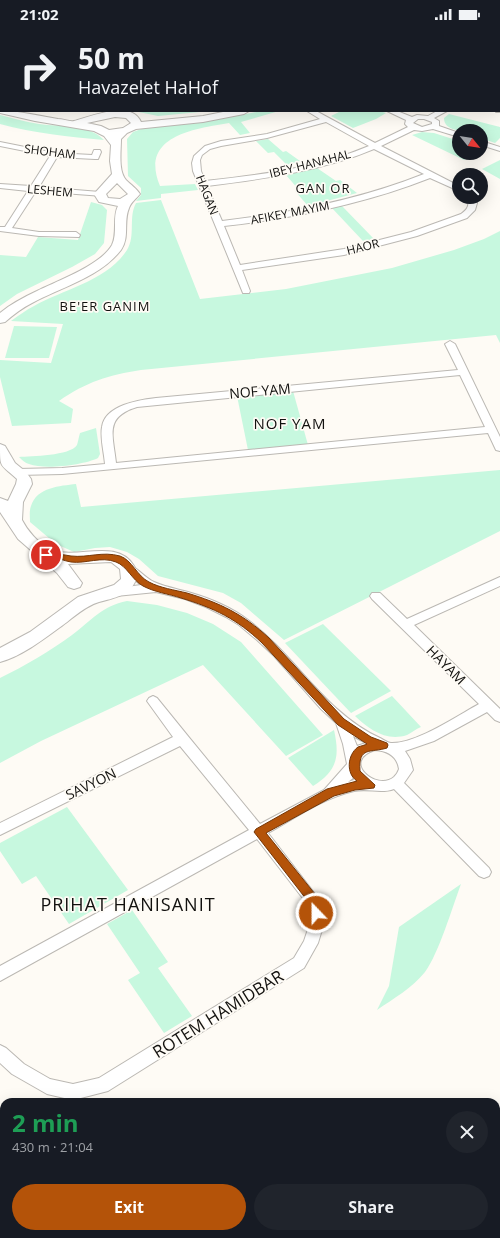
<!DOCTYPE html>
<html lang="en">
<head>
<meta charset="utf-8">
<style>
  :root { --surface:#171b24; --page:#20242c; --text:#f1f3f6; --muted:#9ea1a6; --accent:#b45309 }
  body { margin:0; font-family:"Open Sans",sans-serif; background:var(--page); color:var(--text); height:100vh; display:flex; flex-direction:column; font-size:15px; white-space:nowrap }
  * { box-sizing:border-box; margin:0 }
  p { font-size:13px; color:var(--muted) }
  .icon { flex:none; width:22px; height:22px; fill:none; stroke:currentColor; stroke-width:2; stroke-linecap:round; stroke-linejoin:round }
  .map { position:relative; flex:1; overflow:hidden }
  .details { position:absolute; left:0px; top:1070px; width:500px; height:140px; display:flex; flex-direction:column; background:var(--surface); border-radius:12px 12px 0 0; box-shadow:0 4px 16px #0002 }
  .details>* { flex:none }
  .top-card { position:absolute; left:0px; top:0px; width:500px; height:84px; box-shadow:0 4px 16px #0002; background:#171b24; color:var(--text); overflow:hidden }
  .needle { width:26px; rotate:120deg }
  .buttons { position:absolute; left:452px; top:96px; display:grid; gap:8px }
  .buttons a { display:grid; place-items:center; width:36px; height:36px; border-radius:50%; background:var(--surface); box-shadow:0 4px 16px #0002; font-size:20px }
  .pin { position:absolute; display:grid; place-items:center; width:34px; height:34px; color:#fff; margin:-17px; border:2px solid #fff; border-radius:50%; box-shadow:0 1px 4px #0007 }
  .me { position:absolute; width:44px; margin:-22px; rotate:338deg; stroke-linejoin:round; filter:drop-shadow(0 0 3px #0008) }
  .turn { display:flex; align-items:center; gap:14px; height:84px; padding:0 12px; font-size:18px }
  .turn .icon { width:52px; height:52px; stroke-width:2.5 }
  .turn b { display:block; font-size:28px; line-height:34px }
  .round { display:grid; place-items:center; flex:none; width:42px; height:42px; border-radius:21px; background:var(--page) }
  .headline { display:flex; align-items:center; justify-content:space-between; height:68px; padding:0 12px }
  h1 { font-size:24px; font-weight:700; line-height:30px; color:#1e9e55 }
  .primary-button { display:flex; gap:8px; margin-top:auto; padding:8px 12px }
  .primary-button a { flex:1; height:46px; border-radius:24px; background:var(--accent); color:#fff; font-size:16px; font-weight:700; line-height:46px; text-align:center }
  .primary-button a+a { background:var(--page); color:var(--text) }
  .status { display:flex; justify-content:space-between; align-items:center; height:28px; padding:0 20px; background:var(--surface); direction:ltr }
  .status svg { height:11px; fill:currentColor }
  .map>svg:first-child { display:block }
  .green { fill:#c7f8df }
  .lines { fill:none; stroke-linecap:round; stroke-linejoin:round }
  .street-casing { stroke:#bbb8b3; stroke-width:2 }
  .secondary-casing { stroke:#bbb8b3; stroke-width:2 }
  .street { fill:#fff; fill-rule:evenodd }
  .secondary { fill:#fff; fill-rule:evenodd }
  .route { fill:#b45309; stroke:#753606 }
  .labels { text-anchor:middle; stroke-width:3.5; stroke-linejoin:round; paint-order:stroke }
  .far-street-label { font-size:12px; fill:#12110f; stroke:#fefbf5 }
  .far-neighbourhood-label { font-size:13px; letter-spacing:1px; fill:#12110f; stroke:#fefbf5 }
  .far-quarter-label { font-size:13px; letter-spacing:1px; fill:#12110f; stroke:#fefbf5 }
  .street-label { font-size:14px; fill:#12110f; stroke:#fefbf5 }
  .neighbourhood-label { font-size:15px; letter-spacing:1px; fill:#12110f; stroke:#fefbf5 }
  .near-street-label { font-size:17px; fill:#12110f; stroke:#fefbf5 }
  .near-neighbourhood-label { font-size:18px; letter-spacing:1px; fill:#12110f; stroke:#fefbf5 }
</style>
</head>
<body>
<div class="status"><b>21:02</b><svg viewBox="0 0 49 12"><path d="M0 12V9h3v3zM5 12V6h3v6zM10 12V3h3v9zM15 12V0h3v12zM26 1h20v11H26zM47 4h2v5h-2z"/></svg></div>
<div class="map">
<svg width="500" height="1210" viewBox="0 0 500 1210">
  <rect width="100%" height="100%" fill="#fefbf5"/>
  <g class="green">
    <polygon points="134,83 210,83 158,88"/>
    <path d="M261 83H279L241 94 250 105 240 107 229 95C194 101 139 108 160 158L195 156 198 162 161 166V170L136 173 141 167V160L128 148 127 111 133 104 144 100 216 92Z"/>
    <polygon points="341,83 380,83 386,85 376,91 353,100 331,88"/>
    <path d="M449 86 500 99V110L495 115 481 110V103C471 103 444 106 444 90Z"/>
    <path d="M0 87C13 90 26 94 39 96 60 99 89 96 104 112 69 109 34 105 0 96Z"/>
    <polygon points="422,104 434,105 459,113 459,125 477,125 464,132 412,107"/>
    <polygon points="268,111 283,124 286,123 300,133 287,137 274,124 268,125 256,113"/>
    <polygon points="500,132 500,151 482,141"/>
    <polygon points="317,140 336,153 340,152 357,165 308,178 295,163 299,162 286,147"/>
    <path d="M161 172 200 271 286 261 392 240 454 222 484 211 500 203V315L496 307 141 342C109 347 86 354 59 373L73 381 71 395 12 398 0 349V332L51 335 63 296 11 293C18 288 26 282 34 278 64 261 107 253 127 222 136 207 128 190 136 175Z"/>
    <polygon points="91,174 102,177 107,182 104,215 95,226 72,239 17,266 0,278 0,227 26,229 38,209 78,212"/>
    <polygon points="341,177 374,211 363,213 331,179"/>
    <polygon points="14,298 57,299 49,330 5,330"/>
    <polygon points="293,363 308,417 248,422 237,368"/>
    <path d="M96 400 100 426 98 430C84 437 45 442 29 436 25 435 22 432 19 429 31 428 70 428 77 417 78 414 79 408 80 405Z"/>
    <path d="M500 442V503L284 612 241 575 223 565 158 548 139 531 127 524 110 519 95 520 74 524 56 516 30 494C30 489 29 483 31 478 37 459 60 458 76 456L81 479Z"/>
    <path d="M127 573 157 577 187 585 213 596 241 614 323 707 286 728 203 637 41 713 0 735V650C25 638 50 623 72 607 92 592 102 578 127 573Z"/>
    <polygon points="323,596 391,663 351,685 285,615"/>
    <path d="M392 668 421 699C416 701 411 705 407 707 386 714 369 701 355 688Z"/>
    <path d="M334 702C340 729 337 743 313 758L288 730Z"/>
    <polygon points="67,779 128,862 69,896 36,848 22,856 0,823 0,815"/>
    <path d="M461 856C452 880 439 925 425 944 412 960 393 971 377 982L389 958 399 899Z"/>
    <polygon points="132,882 168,934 158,940 192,988 164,1005 128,952 140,945 107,896"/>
    <polygon points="0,1146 4,1147 4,1206 40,1206 34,1210 0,1210"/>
  </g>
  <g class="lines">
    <defs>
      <g id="street">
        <rect x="177" y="0" width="8" height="1"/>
        <rect x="415" y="0" width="6" height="1"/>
        <rect x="483" y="0" width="7" height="1"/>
        <polygon points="499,80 500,84 496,84 499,83"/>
        <path d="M307 83H316L375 115 408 99 405 96 406 92 387 83H397L412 89 417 87 428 88 437 83H447L434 90 439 93V98L459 105V109L433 101 422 103 414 102 381 118 459 158V163L430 150C364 176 295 190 224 198L240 237 344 221 411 204 461 186C468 181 470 177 467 169H475L477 175 475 182 467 190 417 208 344 227 242 242 250 263 249 265H243L193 143 192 135 194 128 205 118 221 113 267 106 320 91ZM418 91H424L432 94V96L422 99 413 95ZM326 94 369 118C317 140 260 147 205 153L201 143 200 132 202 127 210 121 221 118 267 110ZM374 121 424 146C359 172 291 185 222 193L207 158C263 151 322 143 374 121Z"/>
        <polygon points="481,113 500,119 500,123 481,117"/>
        <polygon points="0,114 55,125 92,127 94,122 100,122 101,124 98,131 95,131 57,129 39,159 100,164 104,166 103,168 36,163 12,200 39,204 76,204 80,207 79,209 39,208 0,203 0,199 5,199 28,163 0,160 0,156 31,158 50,128 0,118"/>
        <path d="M450 313 455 316 500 409V423L496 422 488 405 62 446 18 447 13 444 18 441 62 440 105 436C104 424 100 410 102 399 105 377 139 372 156 370L458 342 445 316ZM460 347 485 399 116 435C113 407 104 389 137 379Z"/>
        <path d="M129 537C138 540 145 550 154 554 165 559 177 561 188 564 209 570 231 579 248 592 296 628 325 685 380 710 384 712 388 715 391 715 416 716 457 688 479 676L372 571 370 568 372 565H380L407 591 500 549V558L414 597 500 681V694L495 692 487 684 434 713 405 723 410 731 413 742 404 755 489 840 491 844 489 848 484 850 479 848 394 761C381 766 368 760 354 763 323 770 295 790 268 805L322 875 324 895 318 915 304 940 108 1063 73 1072 47 1066 12 1046 0 1035V1017L6 1020 24 1036 50 1051 73 1056 99 1050 294 930 304 913 310 895 308 877 257 811 0 953V938L249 802 180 718 0 807V795L173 709 147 673 149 670 153 668 157 670 187 707 260 796 324 762 347 736 343 716 336 695 321 681 274 628 257 612 239 597 226 589 206 579 185 571 156 564 116 568 112 567 110 564 112 561 141 557 125 544 123 541 125 538ZM353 708 366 715 357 718ZM375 722C388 723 397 728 399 741 398 744 396 747 394 749 377 764 340 733 375 722ZM353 750 354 752 348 754Z"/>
      </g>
      <g id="secondary">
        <rect x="360" y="0" width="10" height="1"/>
        <path d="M0 81H1V83C21 83 39 88 58 91 63 91 70 94 74 93 90 89 131 71 141 94L203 88 228 83H249L244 86 203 94 136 101 127 105 121 111C121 123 118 143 126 152 131 157 136 160 140 166 136 171 131 174 129 180 123 194 130 209 121 222 100 249 62 259 32 275 22 280 13 287 5 294L0 295V285C11 276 24 269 37 263 57 253 101 237 112 217 118 204 112 190 118 178L99 174 94 166 112 146 110 133 111 117 104 108 94 103 35 93 0 85ZM115 89 126 90 131 95 123 100 109 102 101 98 87 95ZM117 155 128 166 120 171 108 170 106 166Z"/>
        <path d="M0 416 5 418 15 435 26 444 31 451 32 456 23 474 22 492C27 502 38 515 49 521 75 533 117 509 134 538 137 542 138 547 136 552 129 568 114 570 99 574 85 578 74 589 63 597 44 611 22 628 0 634V620L30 604 78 569 114 557 121 551 120 541 111 534 68 536 82 555 80 559 74 561 68 559 57 545 18 511 0 484V470L8 473 16 456 17 451C0 435 0 442 0 416Z"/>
      </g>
    </defs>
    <use href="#street" class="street-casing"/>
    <use href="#secondary" class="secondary-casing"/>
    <use href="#street" class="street"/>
    <use href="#secondary" class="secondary"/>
  </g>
  <path class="route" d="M39 521H42C51 523 61 527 71 528 88 530 102 523 120 528 132 532 137 548 149 554 160 560 175 562 187 565 220 575 243 586 269 610L344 691 371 709 387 715 388 717 387 720C371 725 358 718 360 743L375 757 374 760 355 762 334 768 266 805 319 871 322 885 320 888 316 890 312 888 310 876 254 804 256 801 327 761 357 753C346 746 347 727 358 719 361 718 365 717 367 716L338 697 262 615C237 591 214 580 181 570 169 566 154 564 143 558 132 552 127 538 116 534 101 528 86 536 71 534 64 533 57 529 50 529 45 528 41 529 37 524Z"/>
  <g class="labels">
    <g class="far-street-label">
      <text transform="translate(50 124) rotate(7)" y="4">SHOHAM</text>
      <text transform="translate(310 136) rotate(-14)" y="4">IBEY HANAHAL</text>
      <text transform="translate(50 163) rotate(5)" y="4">LESHEM</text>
      <text transform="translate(207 167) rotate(69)" y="4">HAGAN</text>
      <text transform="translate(290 185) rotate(-11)" y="4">AFIKEY MAYIM</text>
      <text transform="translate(363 219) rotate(-14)" y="4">HAOR</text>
    </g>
    <g class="far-neighbourhood-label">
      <text x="323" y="165">GAN OR</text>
    </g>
    <g class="far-quarter-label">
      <text x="105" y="283">BE'ER GANIM</text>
    </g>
    <g class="street-label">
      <text transform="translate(260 363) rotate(-5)" y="5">NOF YAM</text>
      <text transform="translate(446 637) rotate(45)" y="5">HAYAM</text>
      <text transform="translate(91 756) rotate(-26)" y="5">SAVYON</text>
    </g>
    <g class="neighbourhood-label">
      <text x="290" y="401">NOF YAM</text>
    </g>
    <g class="near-street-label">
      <text transform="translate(218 986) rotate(-32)" y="6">ROTEM HAMIDBAR</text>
    </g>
    <g class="near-neighbourhood-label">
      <text x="128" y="883">PRIHAT HANISANIT</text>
    </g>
  </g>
</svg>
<div class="buttons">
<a><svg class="needle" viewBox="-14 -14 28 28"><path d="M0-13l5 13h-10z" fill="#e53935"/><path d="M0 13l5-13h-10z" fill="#9ea1a6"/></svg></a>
<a><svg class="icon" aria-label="search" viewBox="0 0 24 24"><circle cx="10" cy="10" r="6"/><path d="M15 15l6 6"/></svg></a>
</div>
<div class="pin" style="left:46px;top:527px;background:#d93025"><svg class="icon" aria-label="arrive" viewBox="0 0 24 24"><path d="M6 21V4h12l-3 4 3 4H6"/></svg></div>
<svg class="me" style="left:316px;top:885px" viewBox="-20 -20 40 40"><circle r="17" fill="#b45309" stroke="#fff" stroke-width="3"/><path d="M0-11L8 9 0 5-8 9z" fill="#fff"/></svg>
<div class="top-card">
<div class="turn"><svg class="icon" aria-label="right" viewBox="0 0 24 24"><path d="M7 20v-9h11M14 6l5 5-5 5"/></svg><div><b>50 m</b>Havazelet HaHof</div></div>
</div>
<section class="details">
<div class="headline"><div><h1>2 min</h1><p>430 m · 21:04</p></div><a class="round"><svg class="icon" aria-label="close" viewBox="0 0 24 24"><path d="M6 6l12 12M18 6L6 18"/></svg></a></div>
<div class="primary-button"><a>Exit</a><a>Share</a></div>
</section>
</div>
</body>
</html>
